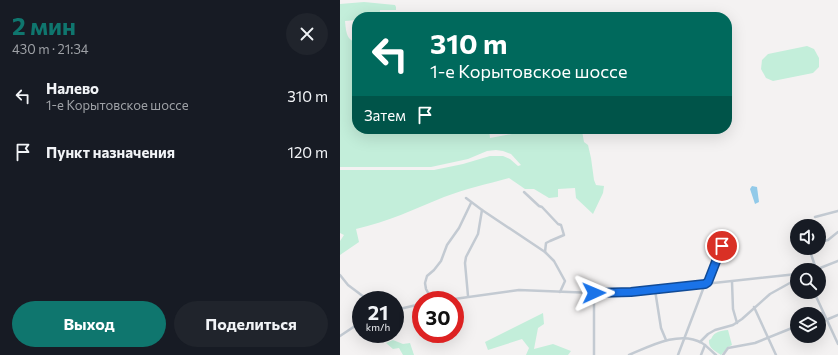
<!DOCTYPE html>
<html lang="ru">
<head>
<meta charset="utf-8">
<style>
  :root { --surface:#171b24; --page:#20242c; --text:#f1f3f6; --muted:#9ea1a6; --accent:#0f766e }
  body { margin:0; font-family:Commissioner,sans-serif; background:var(--page); color:var(--text); height:100vh; display:flex; flex-direction:column; font-size:15px; white-space:nowrap }
  * { box-sizing:border-box; margin:0 }
  p { font-size:13px; color:var(--muted) }
  .icon { flex:none; width:22px; height:22px; fill:none; stroke:currentColor; stroke-width:2; stroke-linecap:round; stroke-linejoin:round }
  .map { position:relative; flex:1; overflow:hidden }
  .details { display:flex; flex-direction:column; background:var(--surface); width:340px }
  .details>* { flex:none }
  .top-card { position:absolute; left:12px; top:12px; width:380px; height:122px; border-radius:16px; box-shadow:0 4px 16px #0002; background:#00695c; color:#fff; overflow:hidden }
  .buttons { position:absolute; left:450px; top:219px; display:grid; gap:8px }
  .buttons a { display:grid; place-items:center; width:36px; height:36px; border-radius:50%; background:var(--surface); box-shadow:0 4px 16px #0002; font-size:20px }
  .speed { position:absolute; left:12px; top:291px; display:flex; gap:8px; font-size:20px; font-weight:700; text-align:center }
  .speed>* { display:grid; place-content:center; width:52px; height:52px; border-radius:50%; background:var(--surface); box-shadow:0 4px 16px #0002; line-height:1 }
  .speed small { font-size:10px; font-weight:400 }
  .speed .limit { border:6px solid #d22; background:#fff; color:#111 }
  .pin { position:absolute; display:grid; place-items:center; width:34px; height:34px; color:#fff; margin:-17px; border:2px solid #fff; border-radius:50%; box-shadow:0 1px 4px #0007 }
  .me { position:absolute; width:44px; margin:-22px; rotate:89deg; stroke-linejoin:round; filter:drop-shadow(0 0 3px #0008) }
  .turn { display:flex; align-items:center; gap:14px; height:84px; padding:0 12px; font-size:18px }
  .turn .icon { width:52px; height:52px; stroke-width:2.5 }
  .turn b { display:block; font-size:28px; line-height:34px }
  .then { display:flex; align-items:center; height:38px; padding:0 12px; background:#0003; gap:8px; font-size:15px }
  .round { display:grid; place-items:center; flex:none; width:42px; height:42px; border-radius:21px; background:var(--page) }
  .head { display:flex; align-items:center; justify-content:space-between; height:68px; padding:0 12px }
  h1 { font-size:24px; font-weight:700; line-height:30px; color:var(--accent) }
  .cta { display:flex; gap:8px; margin-top:auto; padding:8px 12px }
  .cta a { flex:1; height:46px; border-radius:24px; background:var(--accent); color:#fff; font-size:16px; font-weight:700; line-height:46px; text-align:center }
  .cta a+a { background:var(--page); color:var(--text) }
  ul { padding:0; list-style:none }
  li { display:flex; align-items:center; gap:12px; height:56px; padding:0 12px }
  li div { flex:1 }
  li b { display:block; font-size:15px }
  li em { font-style:normal }
  main { display:flex; flex:1; min-height:0 }
  .map>svg:first-child { display:block }
  .green { fill:#c3eeda }
  .water { fill:#92cae9 }
  .lines { fill:none; stroke-linecap:round; stroke-linejoin:round }
  .minor { stroke:#c3cad2; stroke-width:2.5 }
  .route-casing { stroke:#114b97; stroke-width:10 }
  .route { stroke:#1a73e8; stroke-width:7 }
</style>
</head>
<body>
<main>
<section class="details">
<div class="head"><div><h1>2 мин</h1><p>430 m · 21:34</p></div><a class="round"><svg class="icon" aria-label="close" viewBox="0 0 24 24"><path d="M6 6l12 12M18 6L6 18"/></svg></a></div>
<ul>
<li><svg class="icon" aria-label="left" viewBox="0 0 24 24"><path d="M17 20v-9H6M10 6l-5 5 5 5"/></svg><div><b>Налево</b><p>1-е Корытовское шоссе</p></div><em>310 m</em></li>
<li><svg class="icon" aria-label="arrive" viewBox="0 0 24 24"><path d="M6 21V4h12l-3 4 3 4H6"/></svg><div><b>Пункт назначения</b></div><em>120 m</em></li>
</ul>
<div class="cta"><a>Выход</a><a>Поделиться</a></div>
</section>
<div class="map">
<svg width="498" height="355" viewBox="0 0 498 355">
  <rect width="100%" height="100%" fill="#f4f2f2"/>
  <g class="green">
    <path d="M24 2 55 5 56 7V10H40V17H17V20L5 21C6 30 6 41 17 42V129H149L150 138 172 134 171 129H231L237 132 242 131 244 142 248 145 251 158 254 180 256 185 264 186 263 193 253 214 236 198 235 188 218 189V197L209 198 194 189H185L169 178C147 184 125 189 104 197 75 209 47 222 16 229L19 242 0 255V241L4 235 0 233V170H94L123 164 150 156H163L170 159 178 166 181 165 171 154 163 151 156 150 147 151 128 159 91 167H0V4Z"/>
    <polygon points="467,46 474,49 479,58 479,67 473,73 433,81 426,78 421,69 422,60 428,54"/>
    <polygon points="203,313 204,324 198,328 194,349 213,344 231,351 228,355 186,355 189,348 182,339 148,350 145,342"/>
    <path d="M388 330 392 345 388 347 381 355C375 351 368 348 369 340L371 339C375 331 380 331 388 330Z"/>
    <polygon points="53,340 63,344 70,343 74,355 63,355 59,348 53,349 46,343"/>
  </g>
  <polygon class="water" points="412,186 417,187 419,202 415,204 410,189"/>
  <g class="lines">
    <g class="minor">
      <polyline points="184,192 199,206 202,207 218,224 221,225 224,235 210,241 206,243 205,252"/>
      <polyline points="126,198 142,210 205,252 214,261 225,281 220,292"/>
      <polyline points="475,217 498,211"/>
      <polyline points="479,242 488,240 498,232"/>
      <polyline points="469,248 476,269"/>
      <polyline points="475,270 498,261"/>
      <polyline points="0,275 8,285 24,297 27,300"/>
      <polyline points="392,282 393,309 397,323"/>
      <polyline points="315,290 321,328 326,340"/>
      <polyline points="474,292 498,344"/>
      <polyline points="128,296 125,263 126,257 138,234 142,210"/>
      <polyline points="92,300 86,289 85,283 87,276 94,270 101,261 107,245 119,228 131,203"/>
      <polyline points="107,300 179,290 254,293 291,292 457,274"/>
      <polyline points="414,307 436,355"/>
      <polyline points="55,310 81,304"/>
      <polyline points="479,315 483,313"/>
      <polyline points="486,320 498,315"/>
      <polyline points="0,336 21,322"/>
      <polyline points="360,342 368,334 375,330 393,325 402,319 430,294 457,279"/>
      <polyline points="254,355 254,293"/>
      <path d="M289 355C310 346 340 330 362 343 367 346 371 351 376 355"/>
      <polyline points="338,355 365,284 368,282 386,237"/>
      <polyline points="361,355 365,345"/>
      <polyline points="383,355 388,348 415,343 457,326"/>
    </g>
  </g>
  <g class="lines">
    <defs>
      <polyline id="route" points="254,293 291,292 365,284 368,282 382,246"/>
    </defs>
    <use href="#route" class="route-casing"/>
    <use href="#route" class="route"/>
  </g>
</svg>
<div class="buttons">
<a><svg class="icon" aria-label="sound" viewBox="0 0 24 24"><path d="M4 9h4l5-4v14l-5-4H4zM17 9q2 3 0 6"/></svg></a>
<a><svg class="icon" aria-label="search" viewBox="0 0 24 24"><circle cx="10" cy="10" r="6"/><path d="M15 15l6 6"/></svg></a>
<a><svg class="icon" aria-label="layers" viewBox="0 0 24 24"><path d="M12 4l9 5-9 5-9-5zM3 14l9 5 9-5"/></svg></a>
</div>
<div class="speed"><div>21<small>km/h</small></div><div class="limit">30</div></div>
<div class="pin" style="left:382px;top:246px;background:#d93025"><svg class="icon" aria-label="arrive" viewBox="0 0 24 24"><path d="M6 21V4h12l-3 4 3 4H6"/></svg></div>
<svg class="me" style="left:254px;top:293px" viewBox="-20 -20 40 40"><path d="M0-17L14 15 0 8-14 15z" fill="#1a73e8" stroke="#fff" stroke-width="4"/></svg>
<div class="top-card">
<div class="turn"><svg class="icon" aria-label="left" viewBox="0 0 24 24"><path d="M17 20v-9H6M10 6l-5 5 5 5"/></svg><div><b>310 m</b>1-е Корытовское шоссе</div></div>
<div class="then">Затем<svg class="icon" aria-label="arrive" viewBox="0 0 24 24"><path d="M6 21V4h12l-3 4 3 4H6"/></svg></div>
</div>
</div>
</main>
</body>
</html>
